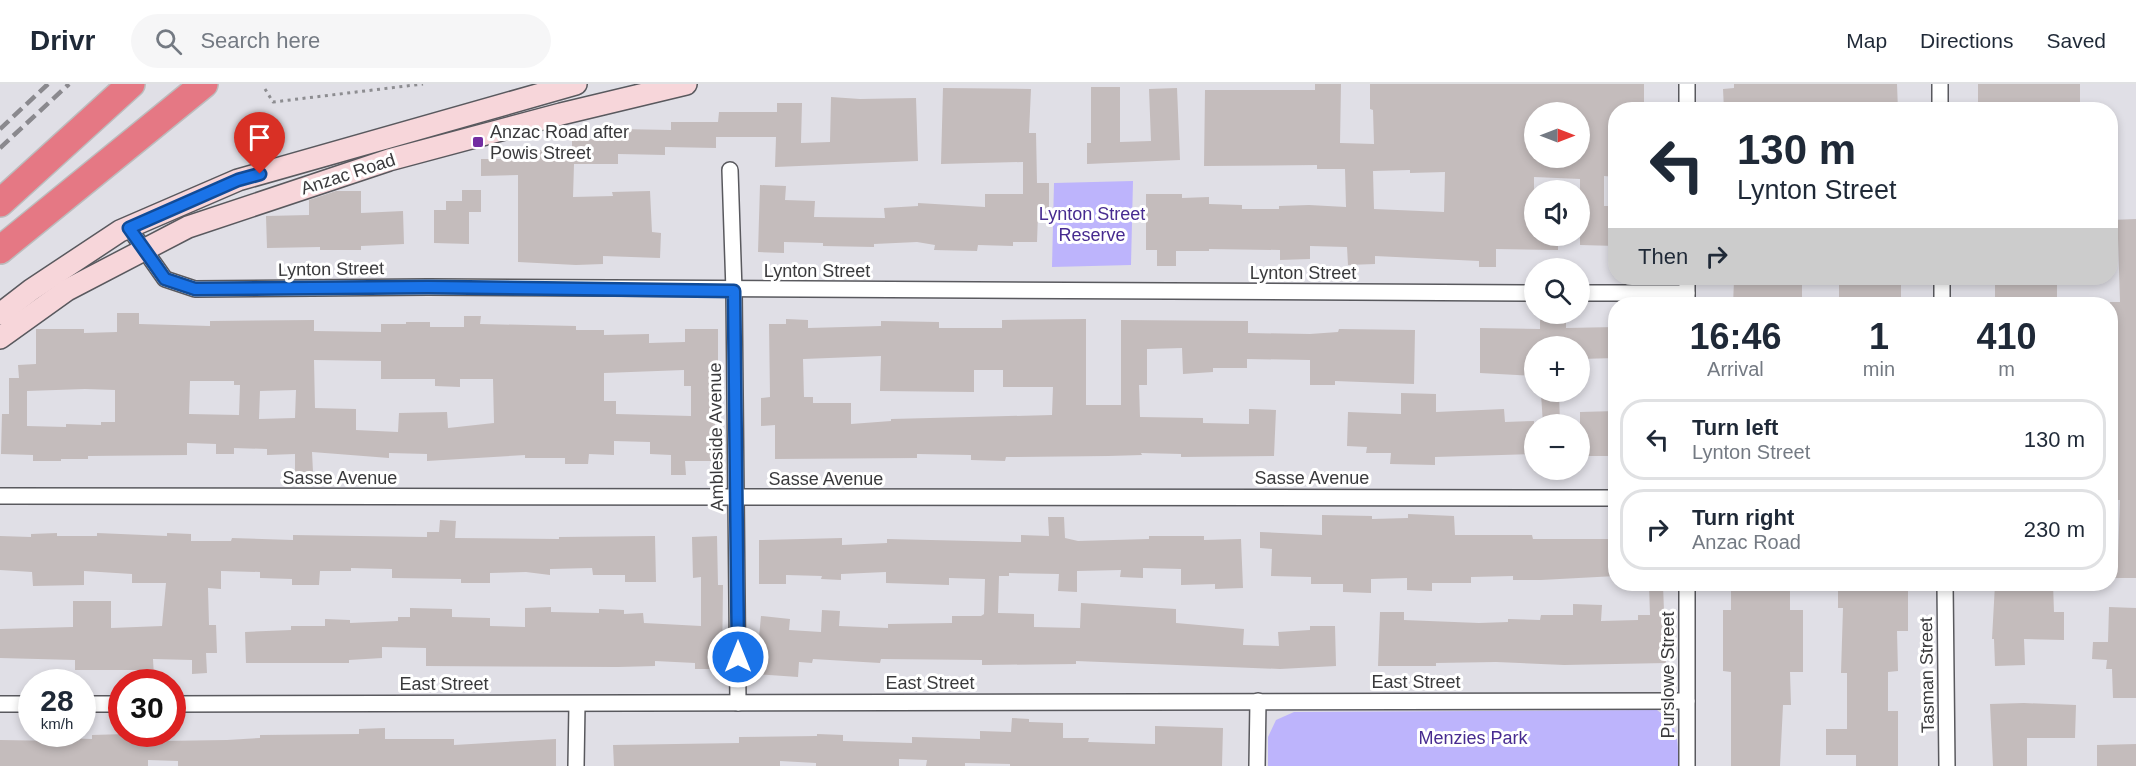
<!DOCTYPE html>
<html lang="en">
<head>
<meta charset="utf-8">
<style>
  :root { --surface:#fff; --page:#f6f6f7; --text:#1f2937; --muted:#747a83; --line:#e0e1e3 }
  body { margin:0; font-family:Arial,sans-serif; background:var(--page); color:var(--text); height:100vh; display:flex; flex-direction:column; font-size:22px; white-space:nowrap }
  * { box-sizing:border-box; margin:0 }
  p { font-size:20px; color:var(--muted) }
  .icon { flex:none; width:33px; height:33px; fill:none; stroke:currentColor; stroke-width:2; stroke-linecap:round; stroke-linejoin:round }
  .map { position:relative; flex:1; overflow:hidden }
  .drawer { position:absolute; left:1608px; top:213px; width:510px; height:294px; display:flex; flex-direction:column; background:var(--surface); border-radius:24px; box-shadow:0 3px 9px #0003 }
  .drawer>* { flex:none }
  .top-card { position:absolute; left:1608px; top:18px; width:510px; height:183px; border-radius:24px; box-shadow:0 3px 9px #0003; background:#fff; color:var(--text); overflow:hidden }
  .needle { width:39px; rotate:90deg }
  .buttons { position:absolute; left:1524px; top:18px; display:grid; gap:12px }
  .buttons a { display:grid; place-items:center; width:66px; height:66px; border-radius:50%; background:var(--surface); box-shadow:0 3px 9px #0003; font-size:30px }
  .speed { position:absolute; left:18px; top:585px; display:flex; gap:12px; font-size:30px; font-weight:700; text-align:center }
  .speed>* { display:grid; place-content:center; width:78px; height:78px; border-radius:50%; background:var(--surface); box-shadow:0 3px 9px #0003; line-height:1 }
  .speed small { font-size:15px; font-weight:400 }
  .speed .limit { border:9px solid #d22; background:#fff; color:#111 }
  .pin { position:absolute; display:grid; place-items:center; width:51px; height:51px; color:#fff; margin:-62px -26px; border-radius:50% 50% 50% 0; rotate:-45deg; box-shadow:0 0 6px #0007 }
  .pin .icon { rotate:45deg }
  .me { position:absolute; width:66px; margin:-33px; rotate:0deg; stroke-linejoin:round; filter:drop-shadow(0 0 4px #0008) }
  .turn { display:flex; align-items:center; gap:21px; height:126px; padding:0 30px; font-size:27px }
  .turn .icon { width:78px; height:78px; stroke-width:2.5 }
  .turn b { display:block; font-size:42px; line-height:51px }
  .then { display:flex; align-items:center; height:57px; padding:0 30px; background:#0003; gap:12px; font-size:22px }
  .eta { display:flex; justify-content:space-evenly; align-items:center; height:102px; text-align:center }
  .eta b { font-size:36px; font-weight:800; line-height:42px }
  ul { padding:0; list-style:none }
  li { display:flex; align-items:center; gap:18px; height:81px; margin:0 12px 9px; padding:0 18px; border:3px solid var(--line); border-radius:24px }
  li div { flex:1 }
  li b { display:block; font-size:22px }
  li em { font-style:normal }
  header { display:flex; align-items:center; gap:36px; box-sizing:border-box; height:84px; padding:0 30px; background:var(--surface); border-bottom:2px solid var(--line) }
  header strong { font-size:28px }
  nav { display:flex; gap:33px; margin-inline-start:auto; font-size:21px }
  .search { width:420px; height:54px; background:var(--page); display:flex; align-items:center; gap:15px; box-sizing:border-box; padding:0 21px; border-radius:33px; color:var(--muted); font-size:22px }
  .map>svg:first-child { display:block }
  .green { fill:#bdb4fc }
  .building { fill:#c4bcbc; fill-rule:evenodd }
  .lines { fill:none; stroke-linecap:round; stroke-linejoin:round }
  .minor-casing { stroke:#59595e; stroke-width:18 }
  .secondary-casing { stroke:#59595e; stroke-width:24 }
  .motorway-casing { stroke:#bcbcbd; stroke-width:30 }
  .path { stroke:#8d8d91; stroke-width:3; stroke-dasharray:3 4.5; stroke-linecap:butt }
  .minor { stroke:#fff; stroke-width:15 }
  .secondary { stroke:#f7d6da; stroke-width:21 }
  .motorway { stroke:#e57884; stroke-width:27 }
  .rail { stroke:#8a898e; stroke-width:4.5; stroke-dasharray:12 6; stroke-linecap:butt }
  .route-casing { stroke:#114b97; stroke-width:15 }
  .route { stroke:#1a73e8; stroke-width:10 }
  .poi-dot { fill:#732da1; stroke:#fff; stroke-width:2 }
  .labels { text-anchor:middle; stroke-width:6; stroke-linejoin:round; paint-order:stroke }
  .poi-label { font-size:18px; fill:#3a3a3c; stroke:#fff; text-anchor:start }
  .street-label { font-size:18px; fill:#3a3a3c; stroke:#fff }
  .park-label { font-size:18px; fill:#472b90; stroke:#fff }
</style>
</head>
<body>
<header>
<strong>Drivr</strong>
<div class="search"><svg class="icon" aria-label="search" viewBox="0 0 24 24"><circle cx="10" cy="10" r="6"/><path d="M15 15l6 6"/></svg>Search here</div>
<nav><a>Map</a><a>Directions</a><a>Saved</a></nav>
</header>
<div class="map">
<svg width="2136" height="682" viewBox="0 0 2136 682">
  <rect width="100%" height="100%" fill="#e0dfe6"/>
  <g class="green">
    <polygon points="1133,97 1131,181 1052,183 1054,99"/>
    <path d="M1657 626C1680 643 1678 656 1678 682H1268V653L1276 636 1294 628Z"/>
  </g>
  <g class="building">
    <path d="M1315 0H1341L1340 59 1374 60 1373 26 1370 25V0H1644V26H1616V93L1604 92V122H1616V162L1580 161V95L1534 93V152H1558V166L1496 165V183H1479V177L1375 172V180L1348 181 1347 163 1310 162V175L1280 176V166L1209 165V167H1176V182H1157V166H1146V110H1182V114L1209 113V120L1242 121V125H1279V122L1309 121 1346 123 1345 85H1317V81L1204 82 1205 6H1315ZM1534 28H1580V74H1534ZM1410 86V89L1445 88 1444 128 1374 125 1373 87Z"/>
    <polygon points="1734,0 1897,0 1898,26 1724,26 1723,5 1734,4"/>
    <polygon points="1978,0 2080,0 2080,20 2067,20 2067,26 1978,26"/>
    <polygon points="1091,3 1120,3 1120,58 1151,57 1149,5 1177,4 1180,76 1087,80 1087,59 1091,59"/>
    <polygon points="943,4 1031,5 1029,49 1036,49 1037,99 1049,99 1049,130 1038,130 1037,158 1013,158 1013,162 978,161 977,167 934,166 935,161 917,158 874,160 874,163 823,162 823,159 784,158 784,169 758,168 760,101 786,102 785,116 815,117 814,133 885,134 884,124 918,122 918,119 985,123 985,110 1023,110 1023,78 941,80"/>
    <polygon points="831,13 860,15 916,14 918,77 775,83 776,53 716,53 716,64 665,63 665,71 618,70 618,80 574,80 573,113 613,112 612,108 650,107 652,148 661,149 660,174 603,172 603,180 576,181 518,178 518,91 481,92 481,75 523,75 523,66 572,66 572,55 620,55 620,45 671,46 671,38 718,38 719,28 777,28 777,19 802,19 801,59 830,58"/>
    <polygon points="462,106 481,106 481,128 469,128 469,160 434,159 434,126 446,126 446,117 462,117"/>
    <polygon points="336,107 361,107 361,129 403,127 404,160 361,162 361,166 320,166 320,163 267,164 266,132 309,131 309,116"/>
    <polygon points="2136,135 2136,494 2110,494 2110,473 2118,473 2120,416 2114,416 2115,388 2110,388 2110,327 2117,327 2116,286 2110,286 2110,218 2120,218 2118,154 2110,154 2110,136"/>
    <polygon points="1843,194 1901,194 1901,220 1839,220 1839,199 1843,199"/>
    <polygon points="2057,194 2057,220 1995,220 1995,196"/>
    <polygon points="1734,197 1802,198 1802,220 1733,220"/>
    <path d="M117 229H139V240L210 242V237L314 236V247L381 248V240H406V238H430V243H464V232H481L480 240 576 242V246H604V251L649 250V259L685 258V245H718V308H714L716 377H685L686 391H671V371L650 370V358L614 357V371L589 370 588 380H565V374H525V371L427 377V370L389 369V374L312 368 313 388H295V370L267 371V365L234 364V370H216V360L187 359V371L88 372V375H61V377H33V371L1 370 2 330H9V294H19L18 281 36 280V245H84V249L117 248ZM314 276 381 277V295H435V302L460 303V295H493L494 339 448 344 447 328 399 329 398 348 356 346V325L315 324ZM684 286V302H691V332L616 330V317H604V289ZM190 297H234V301H240L239 331 189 330ZM85 305 115 306V338H101V341L66 340V343L27 342V307ZM296 306 295 334 259 335 260 307Z"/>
    <path d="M786 235 808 236V244L881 242V237L939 238V244H1002V236L1086 235V321H1121V236L1248 237V249L1310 250 1338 248 1339 245 1415 246 1414 300 1335 297V301H1310V276L1247 275V284H1213V288L1183 290 1182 264 1147 265V301H1139L1140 333 1203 334V339L1249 340V325L1276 326 1274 372 1181 373V370L1141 369 1142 371 1108 372 1006 373 1005 377 971 376V371L917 370V374L775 375V341L761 342V314L770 313 769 240H786ZM881 272 880 307 974 308V286H1003V303H1053L1052 331 891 335V337L851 340V319H813V313H804L803 275Z"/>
    <polygon points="1540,236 1566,236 1566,244 1616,243 1616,274 1580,275 1580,262 1534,262 1534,292 1480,289 1480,244 1540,245"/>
    <polygon points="1401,309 1436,310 1436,328 1504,325 1505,338 1534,337 1534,370 1435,373 1435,381 1390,380 1391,369 1366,369 1367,363 1347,362 1348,328 1401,330"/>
    <polygon points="1541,310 1559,310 1560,340 1543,340"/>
    <polygon points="1616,327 1616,372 1580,372 1580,328"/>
    <polygon points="1408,430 1454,432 1455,451 1532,451 1533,455 1616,455 1616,492 1541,496 1513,496 1513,492 1471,493 1471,499 1432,499 1432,507 1407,506 1407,494 1371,495 1371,509 1343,508 1343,500 1311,500 1311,493 1271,492 1272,465 1260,464 1260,448 1322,451 1322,431 1372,432 1372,435 1408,434"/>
    <polygon points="1048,433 1064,433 1065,454 1078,457 1149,455 1149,452 1204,452 1204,456 1241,455 1243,504 1215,505 1215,500 1181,501 1181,485 1143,484 1143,494 1120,493 1121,486 1077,487 1077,508 1058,507 1059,490 1009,489 1009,492 999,492 998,529 1034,530 1034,543 1080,544 1081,519 1176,525 1176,539 1244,545 1243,561 1279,562 1278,548 1310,546 1310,542 1335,542 1336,582 1280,585 1076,577 1076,580 982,581 982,576 881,575 880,579 813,575 812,579 799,578 798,593 753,590 756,553 759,553 761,532 790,535 789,546 821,548 822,526 840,527 839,542 888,544 888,540 952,539 952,532 981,532 984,530 985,495 949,494 949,501 886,499 886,488 841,490 841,496 821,495 822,492 786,491 786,500 759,500 759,456 842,454 842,461 887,459 887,455 1021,458 1021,451 1049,452"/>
    <polygon points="440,436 456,437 455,454 559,455 559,453 655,452 656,498 625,498 625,491 593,491 592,484 550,485 550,491 526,488 490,489 490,499 461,499 461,495 392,494 392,485 351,484 351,487 320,487 319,501 292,501 292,495 260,494 260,488 221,487 221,505 208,504 209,541 216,541 217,569 206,569 207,589 192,590 192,576 153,575 154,593 137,593 137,586 75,586 75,576 0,574 0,545 73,543 73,517 111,517 111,544 162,542 166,499 132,499 132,490 84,487 84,501 33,502 32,488 0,486 0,452 31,453 31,450 57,449 57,452 97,452 97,449 167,452 167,449 191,450 191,457 231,457 232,454 293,456 293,451 427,453 427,448 439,448"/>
    <polygon points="717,452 718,501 723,501 722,585 695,585 695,579 655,577 655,582 618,583 426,582 426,564 382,563 382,574 349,576 349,579 246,579 245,548 291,546 291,542 325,542 325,535 350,536 350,539 398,537 398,533 410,533 410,524 452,525 452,533 490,534 490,542 525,543 525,524 551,523 551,528 599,529 599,525 624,526 624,530 643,529 644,539 701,542 701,493 693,494 692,453"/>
    <polygon points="1731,500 1790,500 1790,526 1803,526 1803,588 1790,588 1791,621 1783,621 1780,682 1731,682 1731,588 1723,587 1723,526 1731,526"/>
    <polygon points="1838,500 1908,500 1908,547 1897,547 1898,587 1888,588 1888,627 1898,627 1898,682 1856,682 1856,671 1826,671 1826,645 1847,645 1847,589 1841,589 1843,524 1838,524"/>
    <polygon points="1995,500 2053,500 2054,528 2064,528 2064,556 2024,555 2025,581 1995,582 1994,555 1992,555"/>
    <polygon points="1649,501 1663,501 1666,579 1564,581 1496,578 1436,579 1436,582 1378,582 1380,528 1404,528 1404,536 1479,539 1508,538 1508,535 1540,536 1541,531 1573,531 1573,520 1602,521 1601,537 1638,536 1638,531 1650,531"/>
    <polygon points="2109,523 2136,524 2136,614 2113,614 2112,585 2106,585 2107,576 2092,575 2093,558 2108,558"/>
    <polygon points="2024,619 2076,621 2075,654 2027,654 2027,682 1993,682 1990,620"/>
    <polygon points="1012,634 1029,635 1029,638 1063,639 1063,654 1089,654 1088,658 1155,660 1155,642 1223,644 1222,682 1010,682 1010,680 965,679 965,682 926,682 927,676 899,675 899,682 816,682 816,679 780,677 780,682 614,682 613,661 739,659 739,653 817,652 817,650 843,651 843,657 912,659 912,653 980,655 980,647 1011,648"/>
    <polygon points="385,644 385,655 454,655 454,661 556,655 556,682 178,682 178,677 148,676 148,682 0,682 0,656 60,657 60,654 92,655 92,651 126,650 161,650 161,657 227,656 260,654 260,651 359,650 359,645"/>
    <polygon points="2136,660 2136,682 2097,682 2097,661"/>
  </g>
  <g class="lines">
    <defs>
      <g id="minor">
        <polyline points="1687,0 1687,26"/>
        <polyline points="1940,0 1940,26"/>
        <polyline points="730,86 734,207 738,619"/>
        <polyline points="129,144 165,195 195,205 428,203 1534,209"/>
        <polyline points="1687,194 1687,220"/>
        <polyline points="1942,194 1942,220"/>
        <polyline points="1580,209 1687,209"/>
        <polyline points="0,412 1616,414"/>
        <polyline points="1687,500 1687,682"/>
        <polyline points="1945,500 1947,682"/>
        <polyline points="0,620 32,620"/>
        <polyline points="82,620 122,620"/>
        <polyline points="172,620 1687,617"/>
        <polyline points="576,682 577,620"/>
        <polyline points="1257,682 1258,617"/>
      </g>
      <g id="secondary">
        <polyline points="0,230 31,206 120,147 238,96 576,0"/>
        <polyline points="0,254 67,206 188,143 389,76 561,30 686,0"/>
      </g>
      <g id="motorway">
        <polyline points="0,119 131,0"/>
        <polyline points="0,166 204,0"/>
      </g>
    </defs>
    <use href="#minor" class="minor-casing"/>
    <use href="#secondary" class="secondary-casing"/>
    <use href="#motorway" class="motorway-casing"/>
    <polyline class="path" points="265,5 273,18 423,0"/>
    <use href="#minor" class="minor"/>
    <use href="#secondary" class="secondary"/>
    <use href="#motorway" class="motorway"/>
    <g class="rail">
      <polyline points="0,45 48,0"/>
      <polyline points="0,64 69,0"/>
    </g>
  </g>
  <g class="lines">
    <defs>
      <polyline id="route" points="260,90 238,96 129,144 165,195 195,205 428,203 734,207 738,573"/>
    </defs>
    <use href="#route" class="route-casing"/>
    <use href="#route" class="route"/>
  </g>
  <rect class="poi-dot" x="472" y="52" width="12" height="12" rx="3"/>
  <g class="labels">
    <g class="poi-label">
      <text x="490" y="54">Anzac Road after<tspan x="490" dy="21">Powis Street</tspan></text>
    </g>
    <g class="street-label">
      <text transform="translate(348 90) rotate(-18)" y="6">Anzac Road</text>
      <text transform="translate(331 185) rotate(-1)" y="6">Lynton Street</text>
      <text x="817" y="193">Lynton Street</text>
      <text x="1303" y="195">Lynton Street</text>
      <text transform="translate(716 353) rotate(-91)" y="6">Ambleside Avenue</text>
      <text x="340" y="400">Sasse Avenue</text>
      <text x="1312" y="400">Sasse Avenue</text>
      <text x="826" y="401">Sasse Avenue</text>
      <text transform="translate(1668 591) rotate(-90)" y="6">Purslowe Street</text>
      <text transform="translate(1927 591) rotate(-91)" y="6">Tasman Street</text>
      <text x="1416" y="604">East Street</text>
      <text x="930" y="605">East Street</text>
      <text x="444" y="606">East Street</text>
    </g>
    <g class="park-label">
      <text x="1092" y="136">Lynton Street<tspan x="1092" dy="21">Reserve</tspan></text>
      <text x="1473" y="660">Menzies Park</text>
    </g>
  </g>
</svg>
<div class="buttons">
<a><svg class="needle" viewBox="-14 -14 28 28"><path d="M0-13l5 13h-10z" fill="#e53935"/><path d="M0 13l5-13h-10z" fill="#747a83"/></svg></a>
<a><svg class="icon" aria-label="sound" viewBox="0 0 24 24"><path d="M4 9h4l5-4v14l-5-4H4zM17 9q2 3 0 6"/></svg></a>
<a><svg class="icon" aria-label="search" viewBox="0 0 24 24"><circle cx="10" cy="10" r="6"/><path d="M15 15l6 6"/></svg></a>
<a>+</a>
<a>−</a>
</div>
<div class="speed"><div>28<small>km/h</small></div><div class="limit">30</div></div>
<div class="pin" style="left:260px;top:90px;background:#d93025"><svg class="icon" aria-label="arrive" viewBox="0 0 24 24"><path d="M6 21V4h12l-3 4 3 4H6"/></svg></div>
<svg class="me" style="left:738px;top:573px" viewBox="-20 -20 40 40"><circle r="17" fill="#1a73e8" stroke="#fff" stroke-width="3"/><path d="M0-11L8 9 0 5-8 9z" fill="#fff"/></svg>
<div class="top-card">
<div class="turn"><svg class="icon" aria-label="left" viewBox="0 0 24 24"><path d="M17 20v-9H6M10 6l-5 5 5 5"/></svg><div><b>130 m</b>Lynton Street</div></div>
<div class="then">Then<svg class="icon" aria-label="right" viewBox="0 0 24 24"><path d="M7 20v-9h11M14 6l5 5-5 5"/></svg></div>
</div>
<section class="drawer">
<div class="eta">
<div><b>16:46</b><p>Arrival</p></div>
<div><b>1</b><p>min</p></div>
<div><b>410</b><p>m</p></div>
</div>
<ul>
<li><svg class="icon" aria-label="left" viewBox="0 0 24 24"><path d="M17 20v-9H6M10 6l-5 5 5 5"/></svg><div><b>Turn left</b><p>Lynton Street</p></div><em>130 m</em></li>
<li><svg class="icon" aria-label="right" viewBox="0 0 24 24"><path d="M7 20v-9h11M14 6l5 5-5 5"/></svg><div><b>Turn right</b><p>Anzac Road</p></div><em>230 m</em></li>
</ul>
</section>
</div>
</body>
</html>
